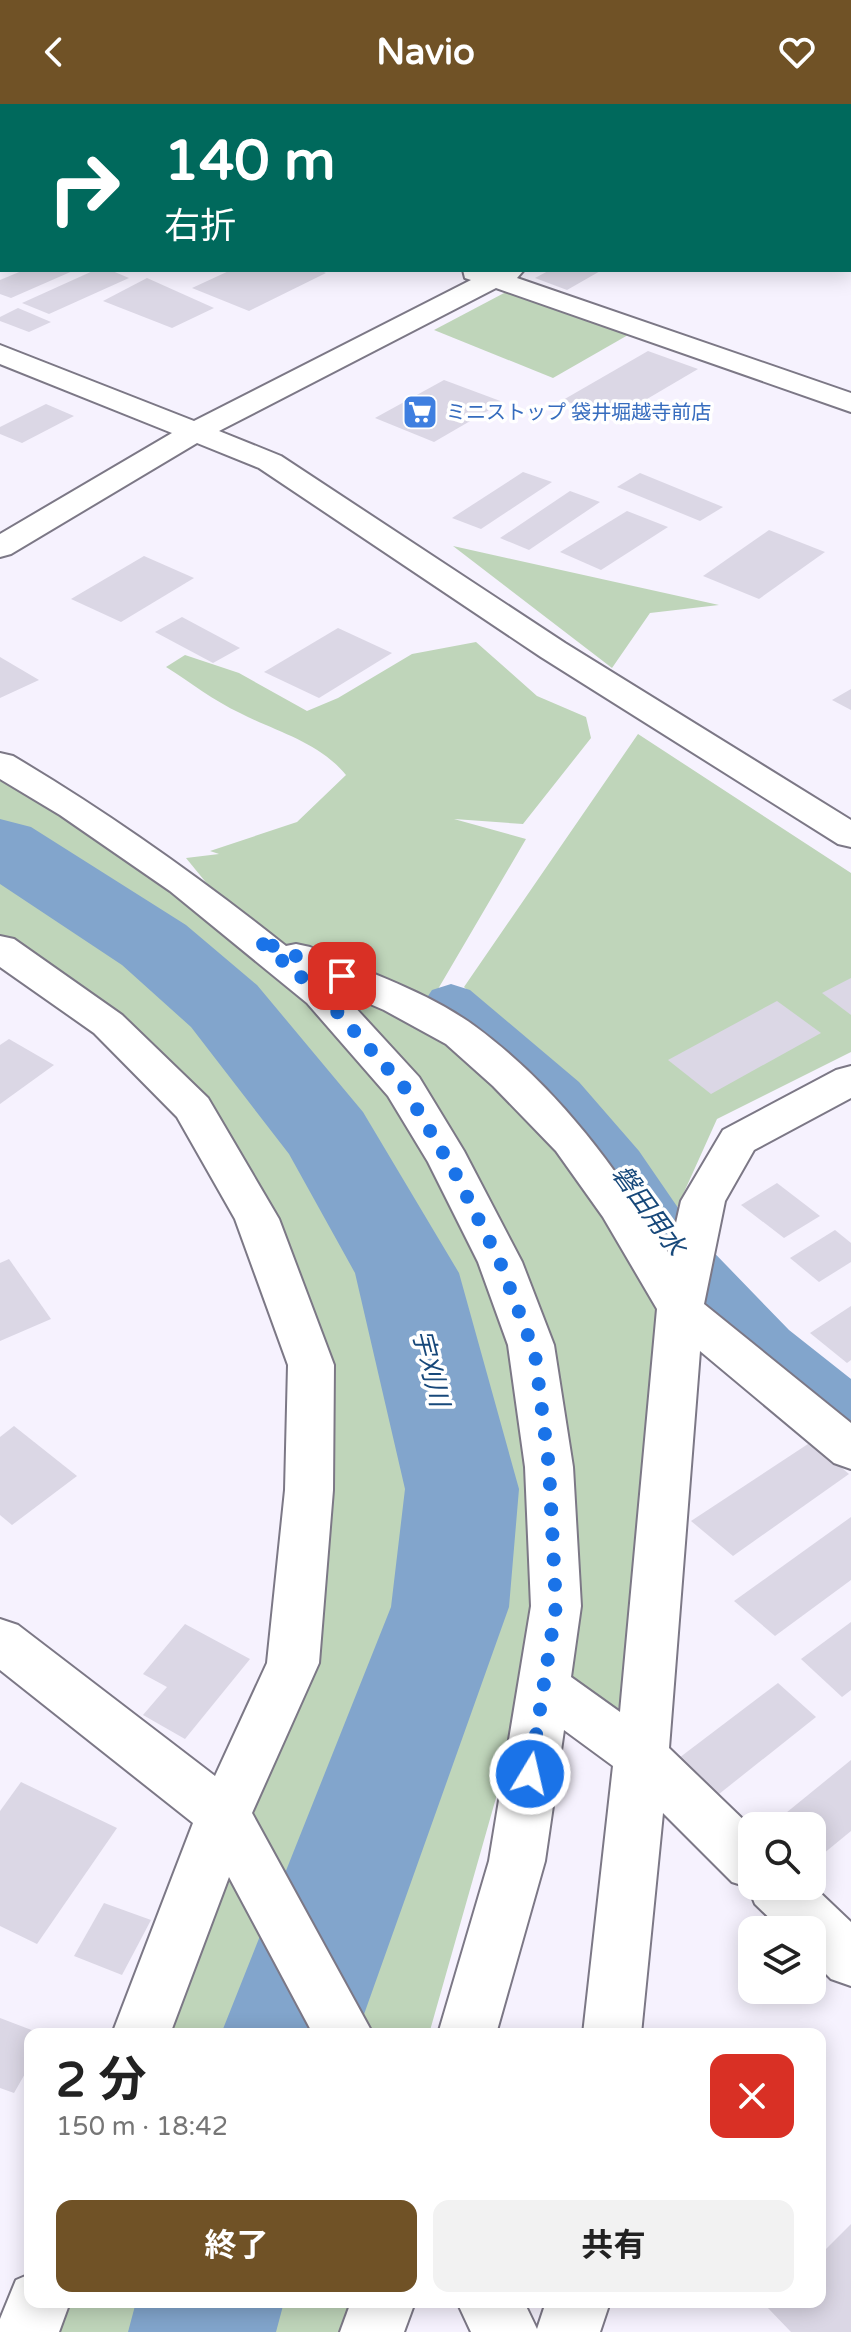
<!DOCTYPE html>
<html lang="ja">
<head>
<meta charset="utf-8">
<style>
  :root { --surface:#fff; --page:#f2f2f2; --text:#222; --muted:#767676; --accent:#705226 }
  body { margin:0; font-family:"Varela Round","Noto Sans JP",sans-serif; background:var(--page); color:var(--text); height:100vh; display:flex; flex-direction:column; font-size:30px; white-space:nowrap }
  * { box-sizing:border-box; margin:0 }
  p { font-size:26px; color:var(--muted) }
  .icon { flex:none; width:44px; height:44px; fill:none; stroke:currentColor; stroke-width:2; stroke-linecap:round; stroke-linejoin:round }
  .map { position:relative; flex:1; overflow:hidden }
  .side { position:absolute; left:24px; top:1924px; width:802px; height:280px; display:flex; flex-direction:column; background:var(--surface); border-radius:16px; box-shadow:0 4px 20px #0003 }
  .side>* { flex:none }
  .guide { position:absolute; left:0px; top:0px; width:852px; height:168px; box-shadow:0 4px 20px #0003; background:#00695c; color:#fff; overflow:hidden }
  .controls { position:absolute; left:738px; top:1708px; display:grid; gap:16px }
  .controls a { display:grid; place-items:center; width:88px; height:88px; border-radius:16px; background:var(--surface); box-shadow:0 4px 20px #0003; font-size:40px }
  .pin { position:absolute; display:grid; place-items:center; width:68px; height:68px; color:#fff; margin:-34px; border-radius:16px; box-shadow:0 4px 12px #0006 }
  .me { position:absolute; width:88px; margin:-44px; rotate:9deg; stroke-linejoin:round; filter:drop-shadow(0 0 6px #0008) }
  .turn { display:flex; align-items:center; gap:28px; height:168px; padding:0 32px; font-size:36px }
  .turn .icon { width:104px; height:104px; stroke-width:2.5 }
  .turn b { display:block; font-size:56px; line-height:68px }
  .round { display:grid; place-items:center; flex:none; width:84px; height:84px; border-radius:16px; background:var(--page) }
  .summary { display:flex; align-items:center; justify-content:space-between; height:136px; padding:0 32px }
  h1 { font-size:48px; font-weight:700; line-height:60px }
  .cta { display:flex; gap:16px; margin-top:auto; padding:16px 32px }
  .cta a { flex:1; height:92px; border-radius:16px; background:var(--accent); color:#fff; font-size:32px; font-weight:700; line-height:92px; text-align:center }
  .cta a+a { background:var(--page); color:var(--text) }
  header { display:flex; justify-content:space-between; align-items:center; height:104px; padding:0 32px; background:var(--accent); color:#fff; font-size:36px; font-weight:700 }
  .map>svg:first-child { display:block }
  .green { fill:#bfd5ba }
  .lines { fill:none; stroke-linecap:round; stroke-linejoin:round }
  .canal { fill:#82a5cc; fill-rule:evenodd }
  .river { fill:#82a5cc; fill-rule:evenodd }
  .building { fill:#dbd7e5 }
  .minor-casing { stroke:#7c7886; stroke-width:4 }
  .minor { fill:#fff; fill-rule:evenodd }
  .route { stroke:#1a73e8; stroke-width:14; stroke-dasharray:0 25.2 }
  .labels { text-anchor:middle; stroke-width:7; stroke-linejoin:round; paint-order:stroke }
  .far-shop-label { font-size:20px; fill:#366cbe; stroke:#fff; text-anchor:start }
  .water-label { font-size:26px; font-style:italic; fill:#17487a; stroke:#fff }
</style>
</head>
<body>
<header><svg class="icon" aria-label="back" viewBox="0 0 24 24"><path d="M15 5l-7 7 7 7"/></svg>Navio<svg class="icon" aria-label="heart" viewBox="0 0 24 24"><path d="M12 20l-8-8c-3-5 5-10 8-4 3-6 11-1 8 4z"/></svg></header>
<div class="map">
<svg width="851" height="2228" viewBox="0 0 851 2228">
  <rect width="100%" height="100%" fill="#f6f2fe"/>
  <g class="green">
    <polygon points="506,188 628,231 553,274 434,226"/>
    <polygon points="453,442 719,501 650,509 612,564"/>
    <path d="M476 538 537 592 586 613 591 634 523 720 454 715 526 735 431 897 244 825 186 754 219 750 210 747 297 718 346 671C319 638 277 628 240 609 214 597 190 578 166 563L185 551 239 569 307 607 338 594 412 550Z"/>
    <polygon points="638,630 851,769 851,948 717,1015 676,1106 566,984 464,883"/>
    <polygon points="0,661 289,863 436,917 578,1047 680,1205 614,1634 544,1583 553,1493 429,1930 146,1930 293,1559 310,1353 284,1146 184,975 0,844"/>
    <polygon points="40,2198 358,2198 350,2228 28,2228"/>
  </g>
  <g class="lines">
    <polygon class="canal" points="451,880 470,886 579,978 639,1047 696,1130 789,1226 851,1275 851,1336 828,1329 745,1260 654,1160 597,1075 539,1006 432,910 424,898 432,886"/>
    <g class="river">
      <polygon points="0,715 31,723 186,821 257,881 363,1008 459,1169 519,1385 509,1503 357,1930 221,1930 391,1503 405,1385 355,1169 289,1050 191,923 122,861 0,780"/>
      <polygon points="136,2198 284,2198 276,2228 128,2228"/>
    </g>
  </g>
  <g class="building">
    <polygon points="24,166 75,166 11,194 0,190 0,176"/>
    <polygon points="95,166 110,166 129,174 49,210 22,199"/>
    <polygon points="231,166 319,166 326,169 249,207 192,184"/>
    <polygon points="550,166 602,166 567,186 535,174"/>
    <polygon points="147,174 214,204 172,224 103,197"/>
    <polygon points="18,204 51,218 29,228 0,217 0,213"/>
    <polygon points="648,247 698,265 613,315 563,296"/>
    <polygon points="444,276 503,298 434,338 375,314"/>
    <polygon points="46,300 74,312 22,339 0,330 0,323"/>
    <polygon points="523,368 552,378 481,425 452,414"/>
    <polygon points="640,369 723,403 700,417 617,383"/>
    <polygon points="570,387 600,398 529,446 500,434"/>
    <polygon points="627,407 668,423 601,466 560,448"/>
    <polygon points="769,426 825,448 759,495 703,472"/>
    <polygon points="144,452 194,474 121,518 71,495"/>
    <polygon points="182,513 240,544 213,559 155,528"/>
    <polygon points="338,524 392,549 319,594 264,568"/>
    <polygon points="0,553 39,576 0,594"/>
    <polygon points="851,585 851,606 832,596"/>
    <polygon points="851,874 851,911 822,889"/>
    <polygon points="777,897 821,929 711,990 668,956"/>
    <polygon points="9,935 54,961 0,1000 0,941"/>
    <polygon points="777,1079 820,1112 784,1134 741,1101"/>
    <polygon points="835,1126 851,1139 851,1158 819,1178 790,1154"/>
    <polygon points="9,1155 51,1215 0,1237 0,1159"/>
    <polygon points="851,1202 851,1256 847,1259 810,1229"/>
    <polygon points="14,1322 77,1372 12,1421 0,1411 0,1333"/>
    <polygon points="811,1338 849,1370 733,1452 691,1417"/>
    <polygon points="851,1413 851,1476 775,1532 734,1497"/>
    <polygon points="851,1518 851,1586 842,1593 801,1555"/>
    <polygon points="185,1520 250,1555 185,1635 143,1611 167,1583 143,1570"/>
    <polygon points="778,1579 816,1613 714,1694 675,1657"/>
    <polygon points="851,1656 851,1727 812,1759 812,1722 770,1722"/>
    <polygon points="21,1678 117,1724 37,1840 0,1822 0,1707"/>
    <polygon points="104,1799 151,1816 122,1871 74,1852"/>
    <polygon points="0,1914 42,1930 30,1930 30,1961 14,1989 0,1984"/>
    <polygon points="851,2120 851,2228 791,2228 767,2203 772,2198 820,2198 820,2151"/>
  </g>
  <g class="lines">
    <defs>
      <g id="minor">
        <polygon points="0,0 19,0 20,2 2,2 2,8"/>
        <polygon points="473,0 501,0 472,2"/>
        <polygon points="794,0 823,0 824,2 795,2"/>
        <rect x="850" y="14" width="1" height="14"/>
        <rect x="0" y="66" width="2" height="16"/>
        <polygon points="463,166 524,166 517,174 851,289 851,308 496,184 219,327 281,352 565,539 851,716 851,743 838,740 541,553 259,364 197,339 11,450 0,453 0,430 172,329 0,260 0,241 194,317 471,176 465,174"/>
        <path d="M0 649 13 652C109 709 199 773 286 842L296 840 310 843C364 867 427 887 476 923 557 983 617 1064 669 1150L681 1097 723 1026 836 966 851 962V994L754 1046 725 1097 704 1200 851 1319V1365L834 1359 700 1247 669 1644 752 1724V1782L812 1781 851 1818V1882L831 1875 812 1856V1826H782L755 1800 748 1783 732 1778 663 1709 641 1930H583L613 1662 564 1626 545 1757 496 1930H438L489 1757 531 1502 525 1363 508 1241 478 1158 428 1058 388 992 307 899 170 787 60 711 0 675ZM340 887 384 906 446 940 493 982 556 1047 603 1113 657 1205 620 1608 571 1573 581 1502 573 1363 554 1241 522 1158 464 1047 419 973Z"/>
        <polygon points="0,832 14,835 122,911 208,994 279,1115 334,1261 333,1386 319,1559 252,1709 373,1930 313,1930 229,1773 170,1930 112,1930 193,1719 0,1566 0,1515 18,1521 215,1672 267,1559 285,1386 288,1261 235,1115 177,1013 94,929 0,863"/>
        <polygon points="30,2170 30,2198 70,2198 59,2228 0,2228 0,2215 16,2176"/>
        <polygon points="351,2198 415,2198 404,2228 340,2228"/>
        <polygon points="457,2198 524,2198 537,2225 546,2198 610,2198 600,2228 471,2228"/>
      </g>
    </defs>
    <use href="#minor" class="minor-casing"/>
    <use href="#minor" class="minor"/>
  </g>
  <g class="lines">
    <polyline class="route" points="342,872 257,835 321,890 404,983 455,1069 500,1158 535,1250 549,1363 556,1502 530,1670"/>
  </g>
  <defs>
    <symbol id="supermarket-square" viewBox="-11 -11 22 22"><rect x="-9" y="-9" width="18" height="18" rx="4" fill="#3f7fe0" stroke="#fff"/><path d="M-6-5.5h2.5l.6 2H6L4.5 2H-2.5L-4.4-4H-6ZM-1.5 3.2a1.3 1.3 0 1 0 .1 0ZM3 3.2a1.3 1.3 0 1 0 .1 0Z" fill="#fff"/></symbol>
  </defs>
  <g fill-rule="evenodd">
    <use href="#supermarket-square" x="400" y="288" width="40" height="40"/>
  </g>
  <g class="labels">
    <g class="far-shop-label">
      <text x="446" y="315">ミニストップ 袋井堀越寺前店</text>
    </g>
    <g class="water-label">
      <text transform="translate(649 1106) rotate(54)" y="9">磐田用水</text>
      <text transform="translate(431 1264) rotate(76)" y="9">宇刈川</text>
    </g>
  </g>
</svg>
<div class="controls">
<a><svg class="icon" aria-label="search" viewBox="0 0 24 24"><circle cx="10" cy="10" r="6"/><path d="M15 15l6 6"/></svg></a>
<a><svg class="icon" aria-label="layers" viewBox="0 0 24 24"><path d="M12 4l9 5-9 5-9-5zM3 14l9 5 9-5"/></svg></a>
</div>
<div class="pin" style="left:342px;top:872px;background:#d93025"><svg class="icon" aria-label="arrive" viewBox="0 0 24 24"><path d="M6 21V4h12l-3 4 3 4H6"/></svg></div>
<svg class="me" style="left:530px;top:1670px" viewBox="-20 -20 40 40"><circle r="17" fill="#1a73e8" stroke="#fff" stroke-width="3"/><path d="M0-11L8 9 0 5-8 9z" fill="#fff"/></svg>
<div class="guide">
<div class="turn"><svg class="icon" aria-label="right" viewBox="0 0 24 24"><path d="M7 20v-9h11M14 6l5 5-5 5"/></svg><div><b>140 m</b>右折</div></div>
</div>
<section class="side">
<div class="summary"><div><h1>2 分</h1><p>150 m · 18:42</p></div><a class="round" style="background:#d93025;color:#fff"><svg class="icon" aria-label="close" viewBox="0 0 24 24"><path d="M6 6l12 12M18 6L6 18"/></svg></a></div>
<div class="cta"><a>終了</a><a>共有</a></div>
</section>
</div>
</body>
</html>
